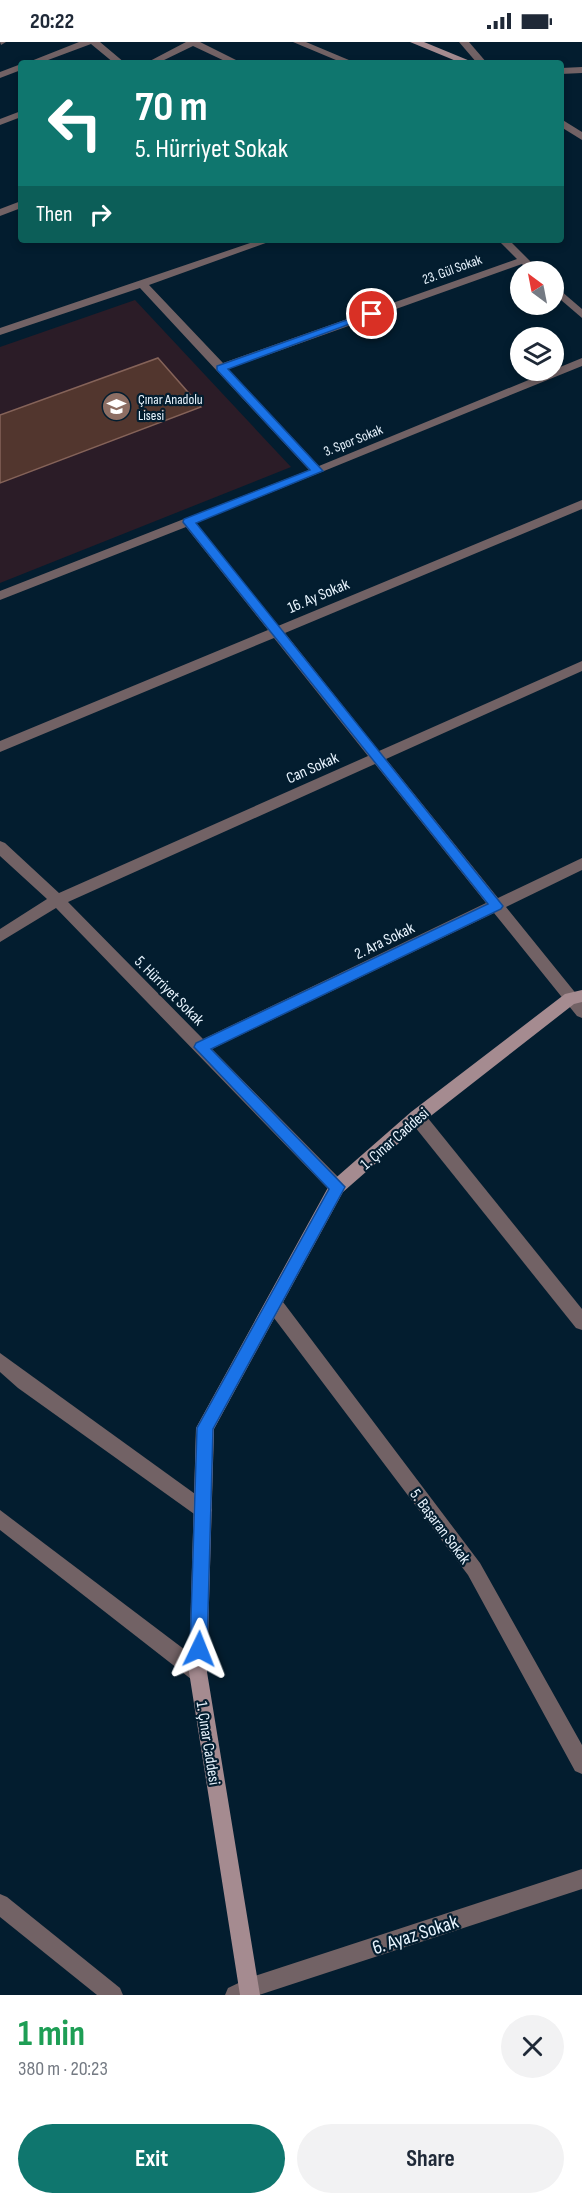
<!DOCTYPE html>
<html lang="en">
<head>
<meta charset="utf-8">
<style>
  :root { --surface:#fff; --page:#f2f2f3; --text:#1f2937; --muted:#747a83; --accent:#0f766e }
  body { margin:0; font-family:"Sofia Sans Condensed",sans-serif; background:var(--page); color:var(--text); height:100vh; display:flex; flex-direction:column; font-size:22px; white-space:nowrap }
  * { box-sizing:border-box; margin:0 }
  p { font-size:20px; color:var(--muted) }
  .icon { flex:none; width:33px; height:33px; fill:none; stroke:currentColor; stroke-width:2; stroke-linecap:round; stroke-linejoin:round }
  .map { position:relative; height:1953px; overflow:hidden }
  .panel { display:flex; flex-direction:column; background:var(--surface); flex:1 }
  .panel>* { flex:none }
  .banner { position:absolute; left:18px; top:18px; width:546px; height:183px; border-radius:6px; box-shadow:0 3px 9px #0003; background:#0f766e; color:#fff; overflow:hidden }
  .needle { width:39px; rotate:328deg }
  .controls { position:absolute; left:510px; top:219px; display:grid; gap:12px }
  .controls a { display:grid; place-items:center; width:54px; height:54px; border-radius:50%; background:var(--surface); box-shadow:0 3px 9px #0003; font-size:30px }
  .pin { position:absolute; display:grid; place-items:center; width:51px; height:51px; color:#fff; margin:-26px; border:3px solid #fff; border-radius:50%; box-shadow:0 2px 6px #0007 }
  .me { position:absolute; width:66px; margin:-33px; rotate:2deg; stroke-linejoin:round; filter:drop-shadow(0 0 4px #0008) }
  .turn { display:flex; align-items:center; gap:21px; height:126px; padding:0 18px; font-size:27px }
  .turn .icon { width:78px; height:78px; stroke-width:2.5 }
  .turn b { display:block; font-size:42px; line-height:51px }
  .then { display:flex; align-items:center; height:57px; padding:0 18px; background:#0003; gap:12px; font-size:22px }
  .round { display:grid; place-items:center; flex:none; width:63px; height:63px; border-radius:32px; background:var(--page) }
  .overview { display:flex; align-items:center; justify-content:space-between; height:102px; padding:0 18px }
  h1 { font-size:36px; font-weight:700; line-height:45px; color:#1e9e55 }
  .cta { display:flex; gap:12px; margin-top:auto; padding:12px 18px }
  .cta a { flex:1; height:69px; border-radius:36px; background:var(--accent); color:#fff; font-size:24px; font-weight:700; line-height:69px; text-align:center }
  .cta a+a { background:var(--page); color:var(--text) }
  .status { display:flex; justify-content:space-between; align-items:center; height:42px; padding:0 30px; background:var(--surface); direction:ltr }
  .status svg { height:16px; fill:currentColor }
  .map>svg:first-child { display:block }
  .education { fill:#2b1c27 }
  .building { fill:#52362e; stroke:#856359; stroke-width:1.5 }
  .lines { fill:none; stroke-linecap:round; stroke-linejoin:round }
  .street { fill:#726265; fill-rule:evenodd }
  .secondary { fill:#a58b90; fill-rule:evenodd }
  .route { fill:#1a73e8; stroke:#114b97; stroke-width:1.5 }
  .labels { text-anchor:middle; stroke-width:4.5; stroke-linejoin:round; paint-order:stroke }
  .far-street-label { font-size:14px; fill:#e8f4fe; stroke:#031d2f }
  .far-poi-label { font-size:14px; fill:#e8f4fe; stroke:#031d2f; text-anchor:start }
  .street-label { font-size:16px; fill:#e8f4fe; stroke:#031d2f }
  .near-street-label { font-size:20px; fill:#e8f4fe; stroke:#031d2f }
</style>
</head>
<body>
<div class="status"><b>20:22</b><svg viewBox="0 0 49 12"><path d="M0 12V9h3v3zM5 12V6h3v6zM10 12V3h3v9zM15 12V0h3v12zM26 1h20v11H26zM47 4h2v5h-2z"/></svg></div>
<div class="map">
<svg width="582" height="1953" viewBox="0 0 582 1953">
  <rect width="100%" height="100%" fill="#031d2f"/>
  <polygon class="education" points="135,258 291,425 0,541 0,305"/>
  <polygon class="building" points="158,316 201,365 0,441 0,373"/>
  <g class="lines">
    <g class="street">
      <polygon points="0,0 6,0 1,3"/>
      <polygon points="79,0 100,0 125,21 114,21 91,2 40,21 26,21"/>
      <polygon points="186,0 200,0 242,21 229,21 193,4 158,21 146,21"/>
      <polygon points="293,0 306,0 356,21 343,21"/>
      <polygon points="459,0 469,0 487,21 477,21"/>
      <polygon points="21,22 21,28 0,36 0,30"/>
      <polygon points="582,25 582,31 561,32 561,26"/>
      <polygon points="21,69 21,75 0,83 0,77"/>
      <polygon points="561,77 582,90 582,98 561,85"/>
      <polygon points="21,159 21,166 0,174 0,167"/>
      <path d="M259 198H274L149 243 223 321 517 217 498 198H509L541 230H529L522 222 228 327 319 424 582 316V324L196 481 278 584 582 458V467L285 591 379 709 582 619V629L386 717 498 856 582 816V828L506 865 582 959V976L577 974 494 871 212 1007 343 1140 345 1145 343 1150 337 1152 331 1150 56 866 0 900V887L47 857 0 814V799L5 801 59 851 368 714 274 596 0 710V699L268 588 186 485 0 558V549L309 428 140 246 0 293V286ZM375 722 486 861 203 997 68 860Z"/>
      <polygon points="554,243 582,267 582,276 554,252"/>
      <polygon points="417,1068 423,1070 582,1267 582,1288 576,1286 411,1080 409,1075 411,1070"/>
      <polygon points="274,1254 280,1256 480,1521 582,1703 582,1732 575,1729 468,1533 268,1268 266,1262 268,1256"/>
      <polygon points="0,1311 209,1462 212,1468 209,1474 203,1477 197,1474 18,1346 0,1330"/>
      <polygon points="0,1468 205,1623 207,1630 205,1637 198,1639 191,1637 0,1488"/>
      <polygon points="582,1827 582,1847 259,1953 225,1953 228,1946 249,1936"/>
      <polygon points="0,1852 7,1855 120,1946 123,1953 97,1953 0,1875"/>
    </g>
    <g class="secondary">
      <polygon points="410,0 424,0 475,21 461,21"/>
      <polygon points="582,948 582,960 574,962 423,1080 343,1150 214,1387 207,1630 260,1953 240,1953 189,1630 196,1386 331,1140 411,1070 565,952"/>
    </g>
  </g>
  <polygon class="route" points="369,270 377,272 228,327 323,429 196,481 503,864 501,867 211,1007 345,1145 213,1387 207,1607 205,1613 199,1616 193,1613 190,1607 197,1386 329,1147 194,1005 196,1001 488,862 183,480 184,477 310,428 217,328 217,324"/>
  <defs>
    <symbol id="school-disc" viewBox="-11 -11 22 22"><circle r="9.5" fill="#8d6e63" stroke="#031d2f"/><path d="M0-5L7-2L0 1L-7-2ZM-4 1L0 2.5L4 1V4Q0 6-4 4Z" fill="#fff"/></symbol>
  </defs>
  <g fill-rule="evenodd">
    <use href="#school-disc" x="100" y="348" width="33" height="33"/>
  </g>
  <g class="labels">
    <g class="far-street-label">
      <text transform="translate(452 227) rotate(-20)" y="5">23. Gül Sokak</text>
      <text transform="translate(353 398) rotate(-22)" y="5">3. Spor Sokak</text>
    </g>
    <g class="far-poi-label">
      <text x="138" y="362">Çınar Anadolu<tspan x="138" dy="16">Lisesi</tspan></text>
    </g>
    <g class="street-label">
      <text transform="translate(318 553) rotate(-23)" y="6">16. Ay Sokak</text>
      <text transform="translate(312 725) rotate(-24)" y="6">Can Sokak</text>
      <text transform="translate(384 898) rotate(-26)" y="6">2. Ara Sokak</text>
      <text transform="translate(170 948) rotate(45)" y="6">5. Hürriyet Sokak</text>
      <text transform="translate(394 1096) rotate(-41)" y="6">1. Çınar Caddesi</text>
      <text transform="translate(441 1484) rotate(53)" y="6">5. Başaran Sokak</text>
      <text transform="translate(209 1701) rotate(81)" y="6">1. Çınar Caddesi</text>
    </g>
    <g class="near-street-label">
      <text transform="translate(415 1892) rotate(-18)" y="7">6. Ayaz Sokak</text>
    </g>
  </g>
</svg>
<div class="controls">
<a><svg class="needle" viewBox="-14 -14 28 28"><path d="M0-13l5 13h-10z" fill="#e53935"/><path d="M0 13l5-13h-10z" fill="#747a83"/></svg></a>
<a><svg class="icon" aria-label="layers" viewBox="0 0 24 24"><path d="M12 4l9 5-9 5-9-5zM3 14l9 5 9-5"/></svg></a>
</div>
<div class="pin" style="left:372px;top:272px;background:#d93025"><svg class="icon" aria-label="arrive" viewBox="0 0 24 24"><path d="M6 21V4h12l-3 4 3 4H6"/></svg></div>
<svg class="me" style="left:199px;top:1607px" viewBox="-20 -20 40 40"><path d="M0-17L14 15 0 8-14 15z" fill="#1a73e8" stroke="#fff" stroke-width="4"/></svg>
<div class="banner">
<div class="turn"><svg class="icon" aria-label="left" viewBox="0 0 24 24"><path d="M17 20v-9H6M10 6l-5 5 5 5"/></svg><div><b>70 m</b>5. Hürriyet Sokak</div></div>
<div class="then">Then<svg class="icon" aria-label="right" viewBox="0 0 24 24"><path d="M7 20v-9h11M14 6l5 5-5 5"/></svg></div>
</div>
</div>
<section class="panel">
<div class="overview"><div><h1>1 min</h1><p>380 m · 20:23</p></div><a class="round"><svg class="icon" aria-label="close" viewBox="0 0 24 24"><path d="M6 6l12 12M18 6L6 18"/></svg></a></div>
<div class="cta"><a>Exit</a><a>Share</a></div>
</section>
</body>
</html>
